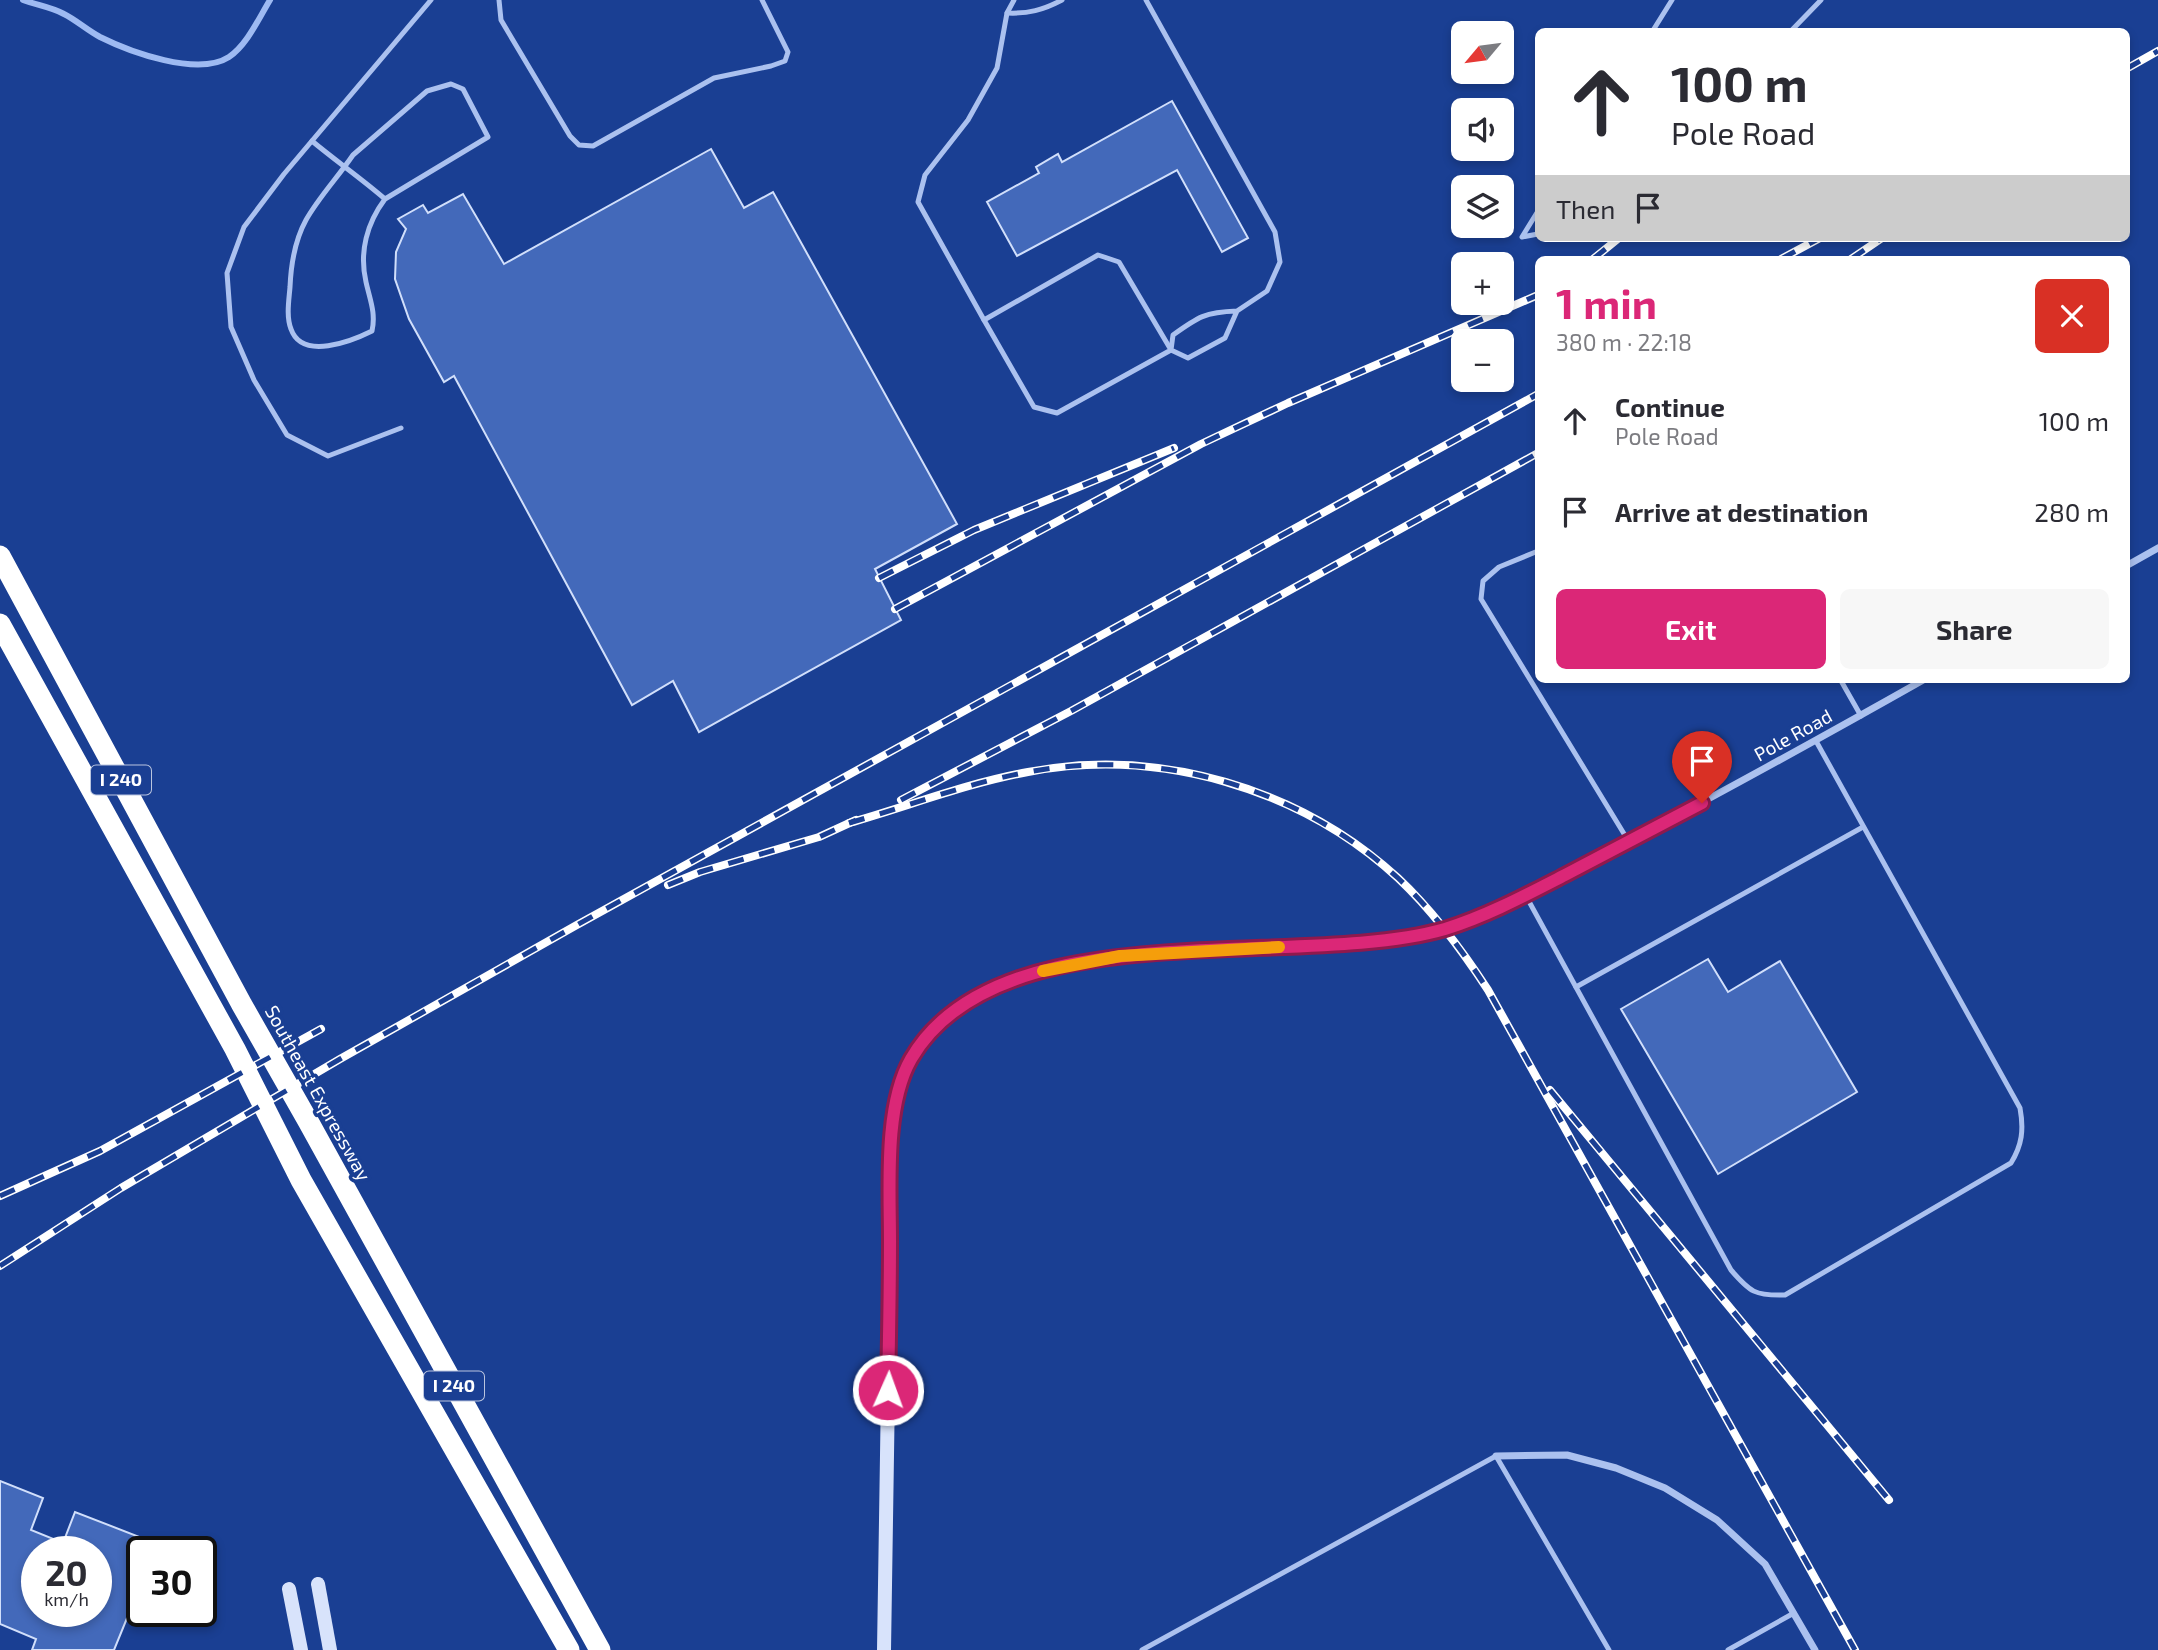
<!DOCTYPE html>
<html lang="en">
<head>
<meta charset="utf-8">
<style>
  :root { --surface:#fff; --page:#f7f7f7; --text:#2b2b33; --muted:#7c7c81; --accent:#db2777 }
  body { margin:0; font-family:"Exo 2",sans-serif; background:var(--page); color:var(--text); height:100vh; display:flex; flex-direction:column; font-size:26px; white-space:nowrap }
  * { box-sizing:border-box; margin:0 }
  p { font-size:23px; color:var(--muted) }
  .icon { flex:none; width:38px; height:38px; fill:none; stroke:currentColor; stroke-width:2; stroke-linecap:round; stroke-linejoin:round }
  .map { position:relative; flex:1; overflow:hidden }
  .panel { position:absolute; left:1535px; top:256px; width:595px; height:427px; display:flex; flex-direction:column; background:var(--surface); border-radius:10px; box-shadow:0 4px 10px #0003 }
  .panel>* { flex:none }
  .top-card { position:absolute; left:1535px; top:28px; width:595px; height:214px; border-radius:10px; box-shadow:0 4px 10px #0003; background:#fff; color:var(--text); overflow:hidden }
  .needle { width:46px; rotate:241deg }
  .tools { position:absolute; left:1451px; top:21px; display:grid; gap:14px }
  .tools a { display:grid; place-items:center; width:63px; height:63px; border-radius:10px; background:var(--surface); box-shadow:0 4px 10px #0003; font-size:35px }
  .speed { position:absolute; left:21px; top:1536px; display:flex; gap:14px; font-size:35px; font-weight:700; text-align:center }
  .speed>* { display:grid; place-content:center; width:91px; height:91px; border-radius:50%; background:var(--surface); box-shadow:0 4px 10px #0003; line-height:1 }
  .speed small { font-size:18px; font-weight:400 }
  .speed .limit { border:4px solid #111; border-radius:10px; background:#fff; color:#111 }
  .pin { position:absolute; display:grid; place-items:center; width:60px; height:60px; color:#fff; margin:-72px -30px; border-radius:50% 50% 50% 0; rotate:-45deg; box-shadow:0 0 7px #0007 }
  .pin .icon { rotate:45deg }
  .me { position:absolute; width:77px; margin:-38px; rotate:2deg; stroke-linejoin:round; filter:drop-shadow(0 0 5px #0008) }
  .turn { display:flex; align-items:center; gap:24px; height:147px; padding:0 21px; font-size:32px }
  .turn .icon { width:91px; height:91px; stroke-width:2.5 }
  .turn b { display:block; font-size:49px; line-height:60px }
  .then { display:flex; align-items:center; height:66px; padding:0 21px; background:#0003; gap:14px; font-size:26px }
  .round { display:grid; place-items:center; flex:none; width:74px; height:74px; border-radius:10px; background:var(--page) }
  .overview { display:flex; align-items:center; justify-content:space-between; height:119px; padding:0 21px }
  h1 { font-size:42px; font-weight:700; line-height:52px; color:var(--accent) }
  .button { display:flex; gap:14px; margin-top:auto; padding:14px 21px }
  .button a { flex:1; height:80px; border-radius:10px; background:var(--accent); color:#fff; font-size:28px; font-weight:700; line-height:80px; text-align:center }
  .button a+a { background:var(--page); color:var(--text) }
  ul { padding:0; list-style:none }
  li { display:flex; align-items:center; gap:21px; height:91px; padding:0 21px }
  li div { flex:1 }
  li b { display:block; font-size:26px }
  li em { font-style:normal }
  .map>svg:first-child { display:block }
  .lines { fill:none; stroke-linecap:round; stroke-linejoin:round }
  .stream { stroke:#9ebaf2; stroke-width:6 }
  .building { fill:#4369ba; stroke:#d1dffb; stroke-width:2; fill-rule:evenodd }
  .lane { stroke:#abc1ef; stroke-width:5 }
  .street { stroke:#abc1ef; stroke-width:7 }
  .secondary { stroke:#d8e3fb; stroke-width:14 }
  .highway { stroke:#fff; stroke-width:21 }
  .rail-casing { stroke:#fff; stroke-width:8 }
  .rail { stroke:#1a3f93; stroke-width:5; stroke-dasharray:16; stroke-linecap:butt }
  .route-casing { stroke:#8e194d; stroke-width:18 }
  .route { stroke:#db2777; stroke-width:12 }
  .slow { stroke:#f59e0b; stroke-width:12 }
  .labels { text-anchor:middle; stroke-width:7; stroke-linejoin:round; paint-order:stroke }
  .shield { fill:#1a3f93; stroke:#bac5df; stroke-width:2 }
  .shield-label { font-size:18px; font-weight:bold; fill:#fff }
  .street-label { font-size:19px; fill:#fff; stroke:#1a3f93 }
</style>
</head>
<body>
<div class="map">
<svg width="2158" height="1650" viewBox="0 0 2158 1650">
  <rect width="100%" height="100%" fill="#1a3f93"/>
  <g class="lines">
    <path class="stream" d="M23 0C36 5 51 7 64 14 76 20 87 30 100 37 130 52 198 77 229 57 247 45 259 18 270 0"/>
  </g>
  <g class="building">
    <polygon points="1172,101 1248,238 1222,252 1177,170 1017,256 987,202 1039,173 1036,167 1058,154 1062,162"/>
    <polygon points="711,149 744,208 773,192 957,524 875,569 901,620 699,732 673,681 632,705 454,376 444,382 409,319 395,279 396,252 406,229 398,219 423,205 428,213 463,194 504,264"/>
    <polygon points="1708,959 1728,992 1780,961 1857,1092 1718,1174 1621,1009"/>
    <path d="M0 1481 43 1498 31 1530 63 1543 75 1512 142 1538 130 1570 139 1573 128 1604 132 1606 114 1650H32L36 1639 0 1624ZM37 1552H96V1612H37Z"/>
  </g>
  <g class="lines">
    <g class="lane">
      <polyline points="499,0 501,20 570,136 579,145 593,146 714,78 771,66 785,61 788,52 762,0"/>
      <path d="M1146 0 1275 232 1280 262 1267 291 1237 311 1225 338 1188 358 1171 350 1173 335C1198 317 1205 312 1237 311"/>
      <path d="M1007 13C1028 14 1043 10 1062 0"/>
      <polyline points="1652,32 1672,0"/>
      <polyline points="1790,32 1821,0"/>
      <path d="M312 141C336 161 362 179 385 199L488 137 463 89 451 84 427 91 353 155C338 177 319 197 306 220 295 240 291 264 290 287 289 300 286 316 291 329 302 361 352 341 372 331 376 313 370 300 366 282 359 252 367 223 385 199"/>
      <polyline points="1538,211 1522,237 1538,234"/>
      <polygon points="1098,255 1119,262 1171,350 1057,413 1034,407 984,320"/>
      <polyline points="984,320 918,202 925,175 968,120 997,68 1007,13 1014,0"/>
      <polyline points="401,428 328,456 287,435 254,380 231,327 227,273 244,227 284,174 431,0"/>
      <polyline points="1538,551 1499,567 1483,581 1481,599 1629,842"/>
      <polyline points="1840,679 1861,716"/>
      <path d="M1526 896 1731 1270C1750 1292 1755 1296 1785 1295L2011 1163C2022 1145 2024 1130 2020 1108L1816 741"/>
      <polyline points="1576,987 1863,827"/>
      <polyline points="1142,1650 1496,1456 1609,1650"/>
      <polyline points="1728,1650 1794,1613"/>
    </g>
    <g class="street">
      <polyline points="2126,566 2158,548"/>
      <path d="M888 1390C890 1323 889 1255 891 1187 892 1154 890 1118 899 1086 906 1064 921 1042 937 1024 953 1006 975 996 998 986 1093 946 1204 950 1305 946 1344 944 1383 943 1421 935 1494 919 1561 878 1626 843 1726 790 1826 735 1925 679"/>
      <polyline points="1496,1456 1567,1455 1616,1468 1665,1488 1717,1520 1765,1564 1815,1650"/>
    </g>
    <g class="secondary">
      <polyline points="318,1584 330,1650"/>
      <polyline points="289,1589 301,1650"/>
      <polyline points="884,1650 888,1390"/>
    </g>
    <g class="highway">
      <polyline points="0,556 242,1005 308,1121 600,1650"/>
      <polyline points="0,624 235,1049 301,1180 569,1650"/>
    </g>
    <defs>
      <g id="rail">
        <polyline points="2126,69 2158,51"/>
        <polyline points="1593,259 1619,238"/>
        <polyline points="1781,259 1820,238"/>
        <polyline points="1851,259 1882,238"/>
        <polyline points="879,578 974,530 1174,448"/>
        <polyline points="895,609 1201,444 1288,403 1538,295"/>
        <polyline points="901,800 1071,711 1538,453"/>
        <path d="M849 823C909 806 967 783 1028 772 1159 747 1300 788 1398 878 1433 911 1462 950 1488 990L1855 1650"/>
        <polyline points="668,885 700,872 819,837 856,820"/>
        <polyline points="1550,1090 1889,1500"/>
        <polyline points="0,1196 100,1151 321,1029"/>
        <polyline points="0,1266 121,1188 340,1059 575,926 1538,394"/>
      </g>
    </defs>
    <use href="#rail" class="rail-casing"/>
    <use href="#rail" class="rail"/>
  </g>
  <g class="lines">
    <defs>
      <path id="route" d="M888 1390C889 1341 890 1291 890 1241 890 1187 884 1106 911 1059 998 908 1299 971 1445 929 1487 916 1526 895 1565 875 1611 851 1656 827 1702 803"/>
    </defs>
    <use href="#route" class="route-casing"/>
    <use href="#route" class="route"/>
    <polyline class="slow" points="1043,971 1120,956 1279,947"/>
  </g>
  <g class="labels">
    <g class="shield">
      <rect x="91" y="765.5" width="60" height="29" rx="5"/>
      <rect x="424" y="1371.5" width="60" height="29" rx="5"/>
    </g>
    <g class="shield-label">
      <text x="121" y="786">I 240</text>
      <text x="454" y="1392">I 240</text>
    </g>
    <g class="street-label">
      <text transform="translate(1793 735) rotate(-29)" y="7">Pole Road</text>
      <text transform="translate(318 1093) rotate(61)" y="7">Southeast Expressway</text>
    </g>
  </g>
</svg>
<div class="tools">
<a><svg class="needle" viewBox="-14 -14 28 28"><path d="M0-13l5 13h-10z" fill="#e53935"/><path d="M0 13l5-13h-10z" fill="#7c7c81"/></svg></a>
<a><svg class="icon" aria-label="sound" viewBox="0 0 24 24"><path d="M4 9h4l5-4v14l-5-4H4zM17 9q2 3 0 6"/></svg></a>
<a><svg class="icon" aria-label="layers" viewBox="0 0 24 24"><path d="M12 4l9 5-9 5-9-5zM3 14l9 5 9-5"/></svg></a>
<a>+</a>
<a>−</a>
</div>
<div class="speed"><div>20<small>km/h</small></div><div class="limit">30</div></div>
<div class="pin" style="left:1702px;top:803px;background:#d93025"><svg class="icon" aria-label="arrive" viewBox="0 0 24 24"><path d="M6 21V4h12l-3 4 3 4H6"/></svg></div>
<svg class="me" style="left:888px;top:1390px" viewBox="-20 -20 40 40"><circle r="17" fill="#db2777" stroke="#fff" stroke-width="3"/><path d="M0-11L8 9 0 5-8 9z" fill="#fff"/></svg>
<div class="top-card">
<div class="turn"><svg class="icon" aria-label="ahead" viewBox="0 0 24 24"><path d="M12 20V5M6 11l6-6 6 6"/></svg><div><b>100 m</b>Pole Road</div></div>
<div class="then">Then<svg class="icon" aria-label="arrive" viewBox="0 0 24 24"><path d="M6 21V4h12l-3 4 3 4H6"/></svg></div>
</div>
<section class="panel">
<div class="overview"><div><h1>1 min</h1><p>380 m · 22:18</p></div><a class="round" style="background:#d93025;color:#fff"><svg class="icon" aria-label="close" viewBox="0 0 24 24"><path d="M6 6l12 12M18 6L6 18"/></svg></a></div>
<ul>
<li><svg class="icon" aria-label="ahead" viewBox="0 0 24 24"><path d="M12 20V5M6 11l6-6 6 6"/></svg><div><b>Continue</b><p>Pole Road</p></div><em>100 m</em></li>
<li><svg class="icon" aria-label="arrive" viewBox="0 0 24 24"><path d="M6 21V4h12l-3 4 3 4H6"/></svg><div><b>Arrive at destination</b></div><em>280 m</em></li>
</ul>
<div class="button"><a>Exit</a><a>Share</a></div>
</section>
</div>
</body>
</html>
